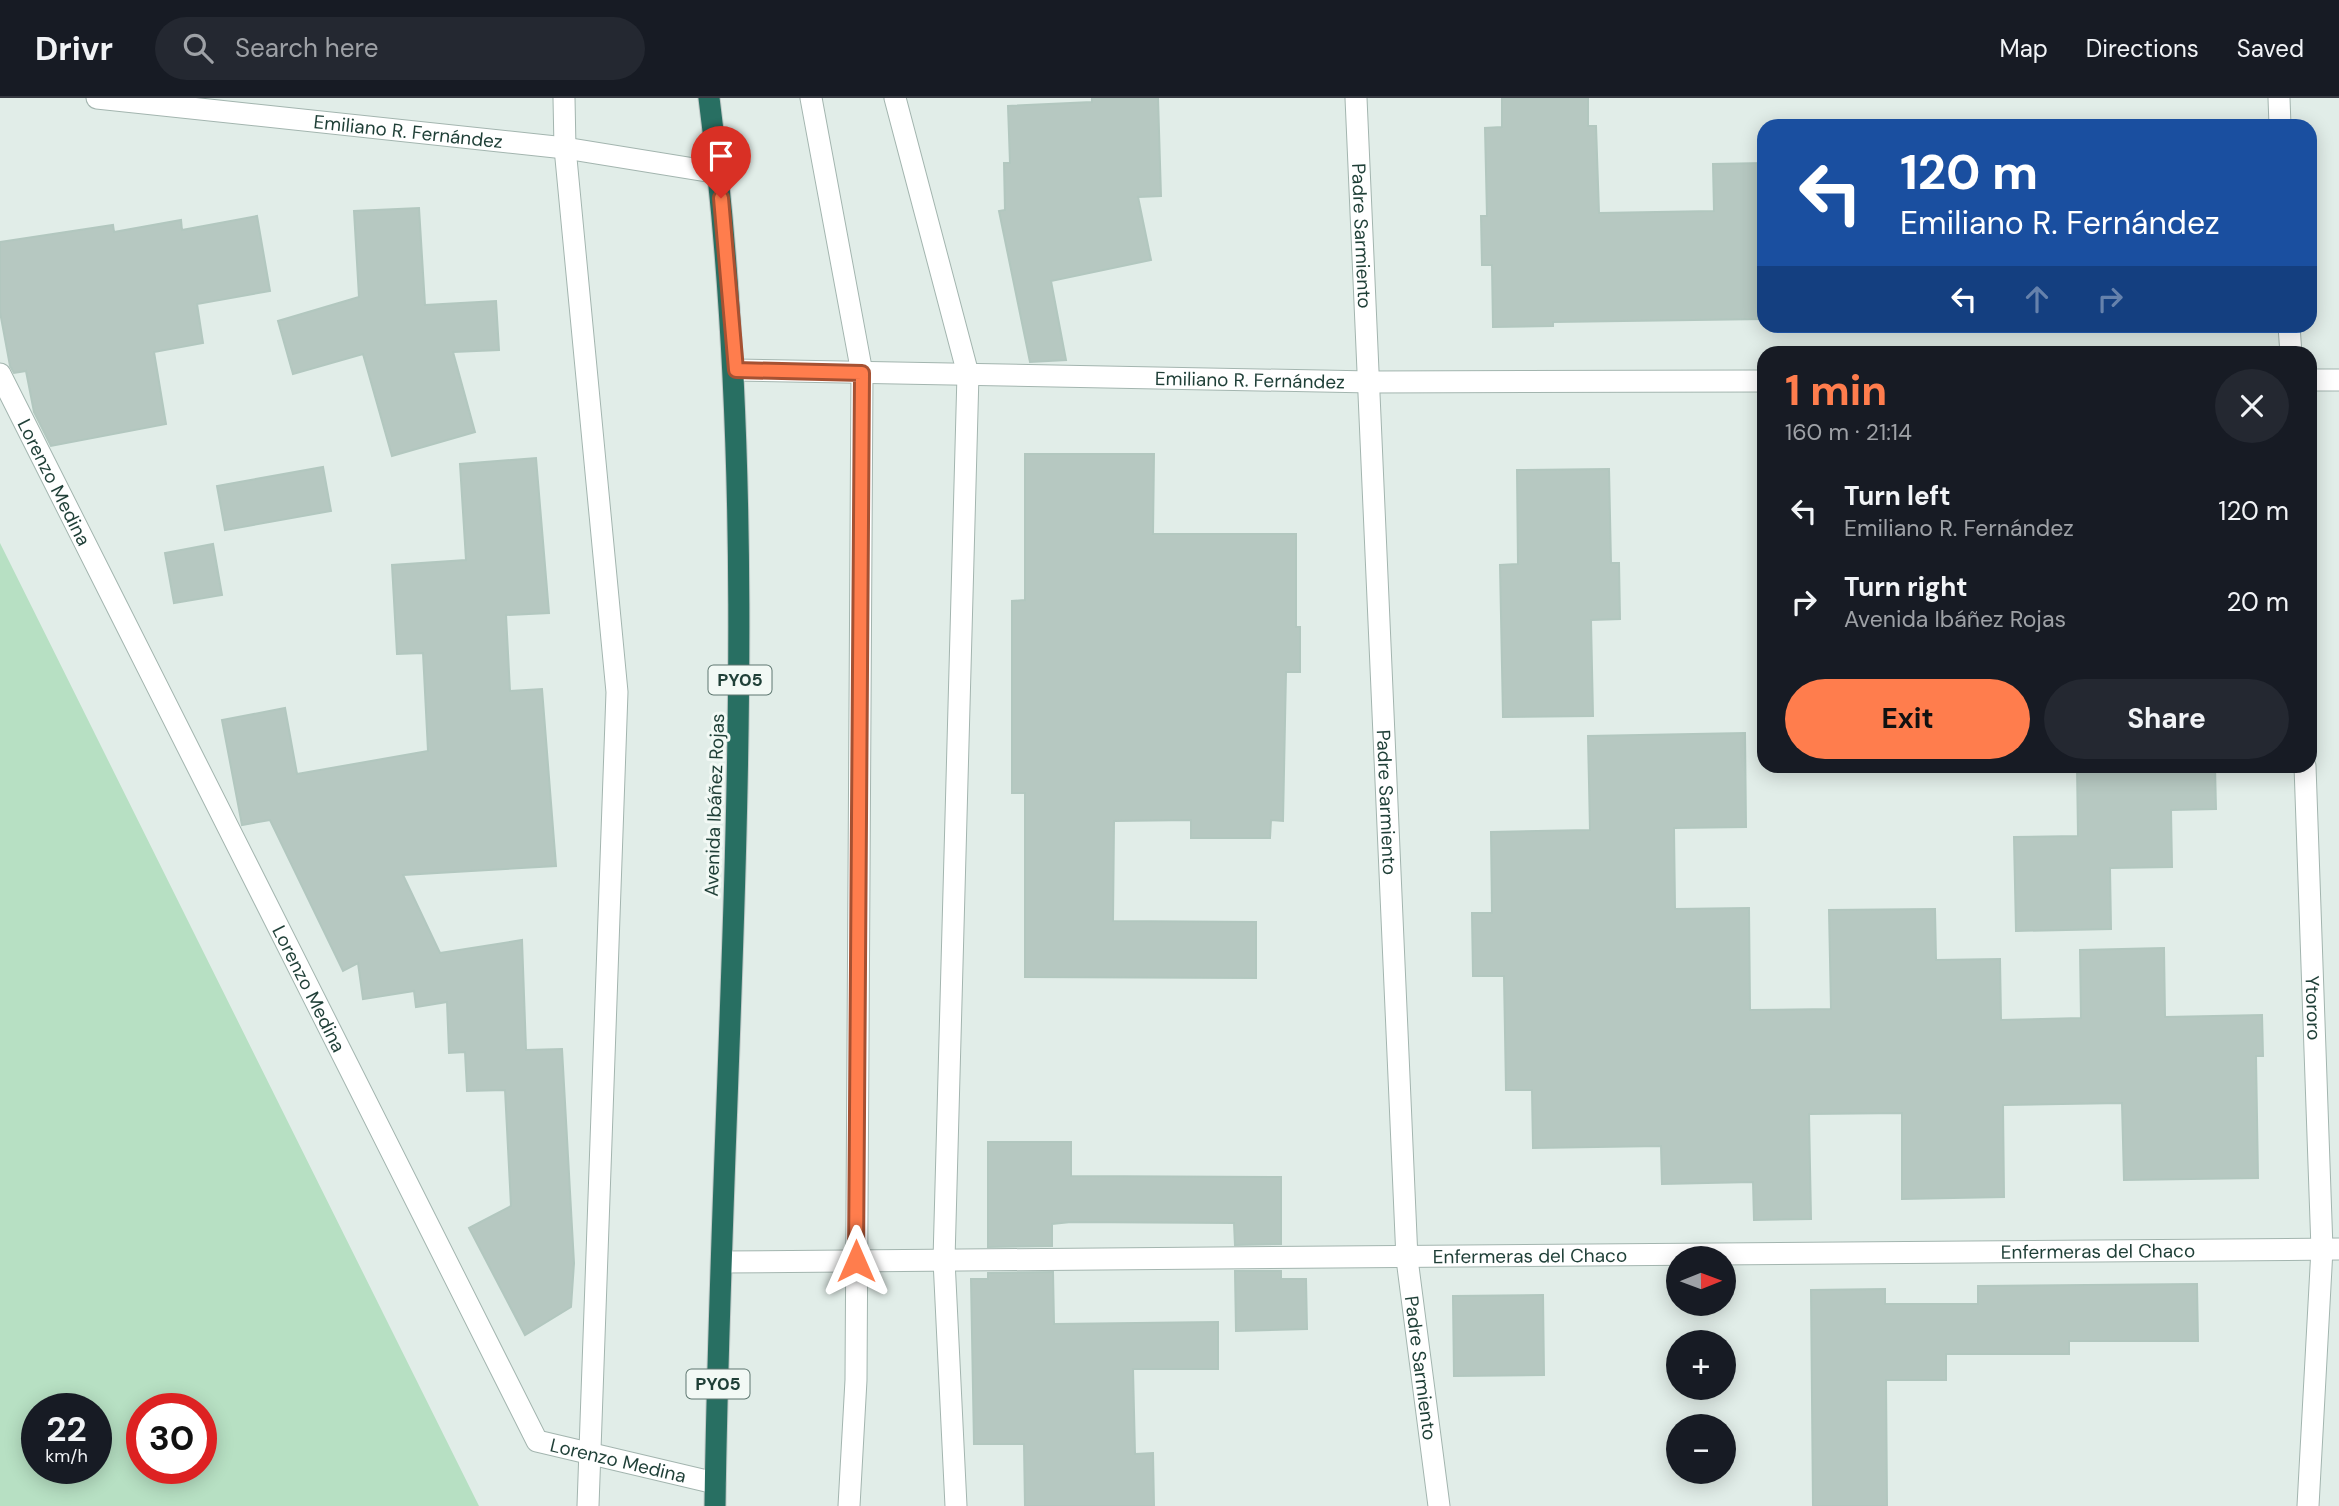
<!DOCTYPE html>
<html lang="en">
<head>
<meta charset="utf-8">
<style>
  :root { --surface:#171b24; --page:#242831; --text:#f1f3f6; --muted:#9ea1a6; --line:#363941; --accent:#ff7d4d }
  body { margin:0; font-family:"DM Sans",sans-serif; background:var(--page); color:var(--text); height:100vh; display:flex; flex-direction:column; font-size:26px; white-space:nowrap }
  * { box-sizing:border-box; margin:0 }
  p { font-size:23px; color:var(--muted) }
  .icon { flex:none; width:38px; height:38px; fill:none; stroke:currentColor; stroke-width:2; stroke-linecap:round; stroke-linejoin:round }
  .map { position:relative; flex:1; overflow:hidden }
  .sheet { position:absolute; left:1757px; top:248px; width:560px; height:427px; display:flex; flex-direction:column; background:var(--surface); border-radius:21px; box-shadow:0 4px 18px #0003 }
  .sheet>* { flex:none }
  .top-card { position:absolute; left:1757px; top:21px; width:560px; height:214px; border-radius:21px; box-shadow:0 4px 18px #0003; background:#1a4fa0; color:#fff; overflow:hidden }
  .needle { width:46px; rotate:89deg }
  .tools { position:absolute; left:1666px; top:1148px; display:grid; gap:14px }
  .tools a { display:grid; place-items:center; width:70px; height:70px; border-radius:50%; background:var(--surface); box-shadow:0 4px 18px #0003; font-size:35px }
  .speed { position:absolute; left:21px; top:1295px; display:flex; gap:14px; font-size:35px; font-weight:700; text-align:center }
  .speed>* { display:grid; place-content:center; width:91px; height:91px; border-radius:50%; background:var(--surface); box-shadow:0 4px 18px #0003; line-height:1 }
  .speed small { font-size:18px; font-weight:400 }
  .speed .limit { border:10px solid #d22; background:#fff; color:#111 }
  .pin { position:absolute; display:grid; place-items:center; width:60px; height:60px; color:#fff; margin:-72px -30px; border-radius:50% 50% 50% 0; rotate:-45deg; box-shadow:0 0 7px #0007 }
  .pin .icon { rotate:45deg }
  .me { position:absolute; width:77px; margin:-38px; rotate:0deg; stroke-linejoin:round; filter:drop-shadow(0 0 5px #0008) }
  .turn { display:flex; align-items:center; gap:24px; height:147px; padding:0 28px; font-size:32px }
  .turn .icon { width:91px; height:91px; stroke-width:2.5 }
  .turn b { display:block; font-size:49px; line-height:60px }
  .lanes { display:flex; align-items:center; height:66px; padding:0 28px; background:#0003; justify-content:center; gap:35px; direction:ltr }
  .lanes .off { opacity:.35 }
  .round { display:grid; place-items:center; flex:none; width:74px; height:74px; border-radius:37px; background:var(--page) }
  .headline { display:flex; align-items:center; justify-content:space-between; height:119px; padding:0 28px }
  h1 { font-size:42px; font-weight:700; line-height:52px; color:var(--accent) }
  .cta { display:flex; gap:14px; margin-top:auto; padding:14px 28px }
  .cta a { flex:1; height:80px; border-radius:42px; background:var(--accent); color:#111; font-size:28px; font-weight:700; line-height:80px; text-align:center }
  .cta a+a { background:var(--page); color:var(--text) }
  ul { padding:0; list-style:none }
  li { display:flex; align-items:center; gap:21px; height:91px; padding:0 28px }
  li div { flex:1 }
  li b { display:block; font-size:26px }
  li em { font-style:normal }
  header { display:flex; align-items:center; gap:42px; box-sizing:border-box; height:98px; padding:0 35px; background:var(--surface); border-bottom:2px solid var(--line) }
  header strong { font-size:33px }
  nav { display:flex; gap:38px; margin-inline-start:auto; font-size:24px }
  .search { width:490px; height:63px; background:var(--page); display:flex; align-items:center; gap:18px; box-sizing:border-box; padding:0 24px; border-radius:38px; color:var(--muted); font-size:26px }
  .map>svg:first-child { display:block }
  .green { fill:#b7e0c3; fill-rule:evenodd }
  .building { fill:#b6c8c1; stroke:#b2c7bf; stroke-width:2 }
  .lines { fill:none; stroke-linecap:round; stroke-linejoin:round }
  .minor-casing { stroke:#a3b5af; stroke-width:23 }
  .highway-casing { stroke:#c0c9c7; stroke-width:23 }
  .minor { stroke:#fff; stroke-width:21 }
  .highway { stroke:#286f62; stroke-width:21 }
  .route-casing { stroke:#a65132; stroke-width:18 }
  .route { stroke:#ff7d4d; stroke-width:12 }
  .labels { text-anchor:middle; stroke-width:6; stroke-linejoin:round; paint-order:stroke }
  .shield { fill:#f2f9f5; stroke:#5e7770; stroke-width:2 }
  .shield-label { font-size:18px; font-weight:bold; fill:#1f3f37 }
  .street-label { font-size:19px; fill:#1f3f37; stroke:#f2f9f5 }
</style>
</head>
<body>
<header>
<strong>Drivr</strong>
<div class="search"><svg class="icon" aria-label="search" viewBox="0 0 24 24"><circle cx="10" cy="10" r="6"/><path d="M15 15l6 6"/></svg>Search here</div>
<nav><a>Map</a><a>Directions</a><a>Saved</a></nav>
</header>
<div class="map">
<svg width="2339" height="1408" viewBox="0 0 2339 1408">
  <rect width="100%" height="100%" fill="#e1ede8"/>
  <path class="green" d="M0 445 479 1408H0ZM37 1311H96V1370H37ZM142 1311H201V1370H142Z"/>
  <g class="building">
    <polygon points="1092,0 1158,0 1161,98 1138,99 1151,162 1051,183 1066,262 1030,264 999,113 1005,112 1004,65 1010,65 1008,8 1092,4"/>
    <polygon points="1502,0 1588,0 1588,28 1596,28 1599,115 1714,113 1713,66 1764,65 1764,221 1553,224 1553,228 1493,229 1492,167 1482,167 1481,118 1487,118 1485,30 1502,29"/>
    <polygon points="419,110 425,207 496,203 499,252 453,254 475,334 392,358 363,256 293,276 278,223 359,199 354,113"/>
    <polygon points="257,118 270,193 197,206 203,245 154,254 166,326 51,348 34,314 26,273 14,275 10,268 0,214 0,144 113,127 114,134 181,122 182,132"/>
    <polygon points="1025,356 1154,356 1153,436 1296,436 1296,529 1300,529 1300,574 1286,574 1283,723 1271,722 1270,740 1191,740 1191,722 1114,723 1113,823 1256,824 1256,880 1025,879 1025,695 1012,695 1012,503 1025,502"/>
    <polygon points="536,360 549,515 506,517 510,593 542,591 556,768 403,777 440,855 522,842 526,952 562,951 574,1165 571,1209 525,1237 469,1130 511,1108 505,992 467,993 465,954 449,955 447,904 416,909 414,893 363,901 358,865 343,873 270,722 242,727 222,622 285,610 297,676 428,653 423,555 397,556 392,467 466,462 460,366"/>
    <polygon points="323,369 331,413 225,432 217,388"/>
    <polygon points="1609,371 1611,465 1619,465 1620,521 1591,522 1593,618 1503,619 1500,467 1518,466 1517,372"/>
    <polygon points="213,446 222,497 174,505 165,455"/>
    <polygon points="1745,635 1746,729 1674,730 1675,811 1749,810 1750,912 1831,911 1829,812 1935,811 1936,862 2000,861 2001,922 2081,920 2080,852 2164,850 2165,919 2262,917 2263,958 2256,958 2258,1080 2124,1082 2122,1005 2003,1007 2004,1099 1902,1101 1902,1015 1809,1016 1811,1121 1754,1122 1753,1084 1662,1086 1661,1048 1533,1050 1532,992 1506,992 1504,878 1473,878 1472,815 1492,815 1491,734 1590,732 1588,638"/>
    <polygon points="2077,668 2215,668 2216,711 2171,712 2172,769 2110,770 2111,831 2016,833 2014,739 2078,738"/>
    <polygon points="988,1044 1071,1044 1071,1078 1281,1079 1281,1146 1235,1147 1234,1125 1071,1124 1052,1126 1052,1148 988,1149"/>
    <polygon points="1235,1173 1281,1173 1281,1181 1306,1181 1307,1231 1236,1233"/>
    <polygon points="1053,1174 1054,1226 1218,1224 1218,1271 1133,1271 1135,1356 1153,1355 1154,1408 1025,1408 1024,1346 974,1346 971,1181 988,1181 988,1175"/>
    <polygon points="2197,1186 2198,1243 2069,1243 2069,1256 1946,1256 1946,1282 1886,1282 1887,1408 1813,1408 1811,1192 1885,1191 1885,1206 1978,1206 1978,1188"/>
    <polygon points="1543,1197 1544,1277 1454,1278 1453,1198"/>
  </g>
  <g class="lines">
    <defs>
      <g id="minor">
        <path id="s1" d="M97 0 565 50 719 75"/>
        <polyline points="564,0 565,50 617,594 588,1408"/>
        <polyline points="811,0 862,275 856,1282 849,1408"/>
        <polyline points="895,0 968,276 944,1162 956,1408"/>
        <path id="s2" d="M1356 0 1407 1161 1439 1408"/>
        <polyline points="2279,0 2280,28"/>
        <polyline points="2289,228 2291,256"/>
        <path id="s3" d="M736 272 1371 284 1764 283"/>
        <path id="s4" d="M0 276 537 1343 715 1385"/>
        <polyline points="2310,282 2339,282"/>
        <path id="s5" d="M2305 668 2322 1151 2308 1408"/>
        <path id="s6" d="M722 1164 2339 1151"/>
      </g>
      <path id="highway" d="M709 0C769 468 721 938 715 1408"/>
    </defs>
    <use href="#minor" class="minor-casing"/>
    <use href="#highway" class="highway-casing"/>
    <use href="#minor" class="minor"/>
    <use href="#highway" class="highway"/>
  </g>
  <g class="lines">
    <defs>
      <polyline id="route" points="721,100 736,272 862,275 856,1163"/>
    </defs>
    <use href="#route" class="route-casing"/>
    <use href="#route" class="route"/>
  </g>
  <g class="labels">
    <g class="shield">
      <rect x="708.5" y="567.5" width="63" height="29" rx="5"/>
      <rect x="686.5" y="1271.5" width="63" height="29" rx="5"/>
    </g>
    <g class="shield-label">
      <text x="740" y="588">PY05</text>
      <text x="718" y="1292">PY05</text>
    </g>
    <g class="street-label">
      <text dy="7" stroke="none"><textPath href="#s1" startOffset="313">Emiliano R. Fernández</textPath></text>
      <text dy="7" stroke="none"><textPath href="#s2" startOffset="138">Padre Sarmiento</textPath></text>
      <text dy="7" stroke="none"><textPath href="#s3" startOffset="514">Emiliano R. Fernández</textPath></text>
      <text dy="7" stroke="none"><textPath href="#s4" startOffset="121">Lorenzo Medina</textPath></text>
      <text dy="7" stroke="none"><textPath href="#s2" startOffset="705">Padre Sarmiento</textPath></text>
      <text transform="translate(714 707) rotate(-88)" y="7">Avenida Ibáñez Rojas</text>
      <text dy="7" stroke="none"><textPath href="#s4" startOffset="688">Lorenzo Medina</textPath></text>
      <text dy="7" stroke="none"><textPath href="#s5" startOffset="242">Ytororo</textPath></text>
      <text dy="7" stroke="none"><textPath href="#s6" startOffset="1376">Enfermeras del Chaco</textPath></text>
      <text dy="7" stroke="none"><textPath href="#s6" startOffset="808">Enfermeras del Chaco</textPath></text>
      <text dy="7" stroke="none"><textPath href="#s2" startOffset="1272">Padre Sarmiento</textPath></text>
      <text dy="7" stroke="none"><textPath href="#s4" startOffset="1278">Lorenzo Medina</textPath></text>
    </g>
  </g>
</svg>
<div class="tools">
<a><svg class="needle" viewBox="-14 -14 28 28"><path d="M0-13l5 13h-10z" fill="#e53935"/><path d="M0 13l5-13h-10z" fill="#9ea1a6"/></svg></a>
<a>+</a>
<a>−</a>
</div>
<div class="speed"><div>22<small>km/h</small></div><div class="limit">30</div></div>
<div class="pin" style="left:721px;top:100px;background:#d93025"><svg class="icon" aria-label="arrive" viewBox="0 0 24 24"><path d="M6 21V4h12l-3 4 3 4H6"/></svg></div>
<svg class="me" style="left:856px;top:1163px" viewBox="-20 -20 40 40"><path d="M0-17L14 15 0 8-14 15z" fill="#ff7d4d" stroke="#fff" stroke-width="4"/></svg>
<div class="top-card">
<div class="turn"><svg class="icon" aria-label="left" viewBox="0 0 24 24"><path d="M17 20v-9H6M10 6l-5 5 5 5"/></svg><div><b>120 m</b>Emiliano R. Fernández</div></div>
<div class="lanes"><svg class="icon" aria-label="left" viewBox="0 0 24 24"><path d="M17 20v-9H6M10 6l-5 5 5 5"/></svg><svg class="icon off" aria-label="ahead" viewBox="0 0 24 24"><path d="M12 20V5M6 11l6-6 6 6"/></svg><svg class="icon off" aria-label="right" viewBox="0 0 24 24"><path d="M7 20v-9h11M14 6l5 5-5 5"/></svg></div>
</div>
<section class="sheet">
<div class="headline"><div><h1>1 min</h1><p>160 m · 21:14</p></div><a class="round"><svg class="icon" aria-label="close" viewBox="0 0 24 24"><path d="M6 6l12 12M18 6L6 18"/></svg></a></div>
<ul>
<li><svg class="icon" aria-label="left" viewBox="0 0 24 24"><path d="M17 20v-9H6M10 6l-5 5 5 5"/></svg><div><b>Turn left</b><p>Emiliano R. Fernández</p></div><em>120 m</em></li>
<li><svg class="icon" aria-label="right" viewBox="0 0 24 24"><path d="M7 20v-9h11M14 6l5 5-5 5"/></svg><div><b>Turn right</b><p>Avenida Ibáñez Rojas</p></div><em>20 m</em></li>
</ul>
<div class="cta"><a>Exit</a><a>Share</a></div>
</section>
</div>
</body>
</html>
